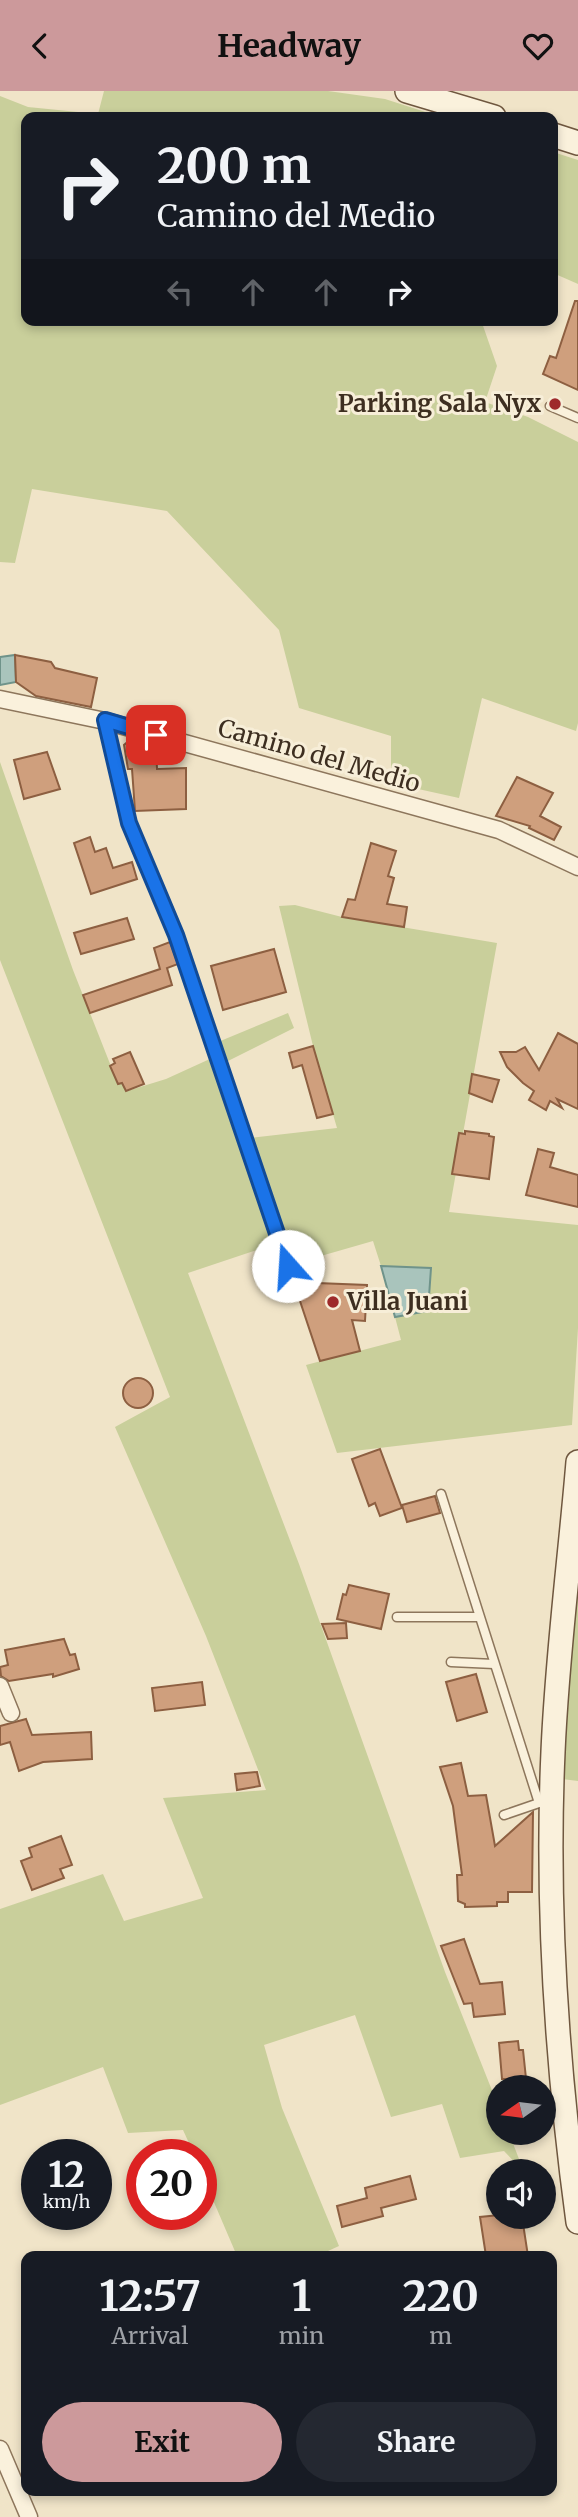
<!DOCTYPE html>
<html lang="en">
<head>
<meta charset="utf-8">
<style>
  :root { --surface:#171b24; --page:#242831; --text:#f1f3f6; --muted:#9ea1a6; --accent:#cc999b }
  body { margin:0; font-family:Merriweather,serif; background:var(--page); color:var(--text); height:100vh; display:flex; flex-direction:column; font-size:26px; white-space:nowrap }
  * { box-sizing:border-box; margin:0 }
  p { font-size:23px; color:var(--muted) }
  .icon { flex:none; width:38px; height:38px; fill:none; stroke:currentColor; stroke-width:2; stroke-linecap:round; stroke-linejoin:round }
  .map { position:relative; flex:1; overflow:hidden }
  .panel { position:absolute; left:21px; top:2160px; width:536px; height:245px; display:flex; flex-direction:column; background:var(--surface); border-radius:14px; box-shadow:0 4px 10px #0003 }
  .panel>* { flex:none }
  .banner { position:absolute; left:21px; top:21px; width:537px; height:214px; border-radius:14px; box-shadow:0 4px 10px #0003; background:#171b24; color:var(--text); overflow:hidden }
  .needle { width:46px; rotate:256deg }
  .controls { position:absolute; left:486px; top:1984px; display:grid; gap:14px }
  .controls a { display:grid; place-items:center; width:70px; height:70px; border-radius:50%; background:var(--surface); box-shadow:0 4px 10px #0003; font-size:35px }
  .speed { position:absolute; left:21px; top:2048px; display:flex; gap:14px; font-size:35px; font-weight:700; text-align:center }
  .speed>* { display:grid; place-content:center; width:91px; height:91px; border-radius:50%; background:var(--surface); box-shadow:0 4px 10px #0003; line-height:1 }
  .speed small { font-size:18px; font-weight:400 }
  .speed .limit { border:10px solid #d22; background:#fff; color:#111 }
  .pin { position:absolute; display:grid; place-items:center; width:60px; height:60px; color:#fff; margin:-30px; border-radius:14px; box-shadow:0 4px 10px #0006 }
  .me { position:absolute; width:77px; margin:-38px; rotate:341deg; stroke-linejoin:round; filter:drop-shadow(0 0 5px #0008) }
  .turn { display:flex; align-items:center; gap:24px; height:147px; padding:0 21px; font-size:32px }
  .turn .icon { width:91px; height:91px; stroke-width:2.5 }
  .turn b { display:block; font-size:49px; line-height:60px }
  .lanes { display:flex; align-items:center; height:66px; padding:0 21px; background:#0003; justify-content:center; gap:35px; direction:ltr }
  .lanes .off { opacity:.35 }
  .eta { display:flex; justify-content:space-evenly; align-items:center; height:119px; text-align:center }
  .eta b { font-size:42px; font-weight:700; line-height:49px }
  .primary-button { display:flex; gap:14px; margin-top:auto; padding:14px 21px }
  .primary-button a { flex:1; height:80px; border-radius:42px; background:var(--accent); color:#111; font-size:28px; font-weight:700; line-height:80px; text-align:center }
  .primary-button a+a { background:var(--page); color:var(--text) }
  header { display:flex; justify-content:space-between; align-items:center; height:91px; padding:0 21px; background:var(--accent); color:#111; font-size:32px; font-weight:700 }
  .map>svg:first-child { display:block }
  .green { fill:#c9cf9b }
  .water { fill:#a9c4bc; stroke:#6f938a; stroke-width:2 }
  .building { fill:#cf9f7d; stroke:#8d5f41; stroke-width:2 }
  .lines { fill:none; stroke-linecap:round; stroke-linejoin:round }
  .lane-casing { stroke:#8d765c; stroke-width:11 }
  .street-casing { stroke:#8d765c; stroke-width:19 }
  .secondary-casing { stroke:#6f573f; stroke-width:26 }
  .lane { stroke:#faf1dc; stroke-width:8 }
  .street { stroke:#faf1dc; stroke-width:16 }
  .secondary { stroke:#faf1dc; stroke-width:23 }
  .route-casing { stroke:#114b97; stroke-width:18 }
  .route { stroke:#1a73e8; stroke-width:12 }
  .poi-dot { fill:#9e2a2b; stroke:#f7eed8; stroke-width:2.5 }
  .labels { text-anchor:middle; stroke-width:6; stroke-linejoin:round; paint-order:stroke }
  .poi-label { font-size:24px; font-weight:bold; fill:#3d2e20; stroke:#f7eed8; text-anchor:end }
  .street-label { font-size:24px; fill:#3d2e20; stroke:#f7eed8 }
</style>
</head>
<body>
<header><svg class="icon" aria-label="back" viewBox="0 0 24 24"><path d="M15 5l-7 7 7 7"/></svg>Headway<svg class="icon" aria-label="heart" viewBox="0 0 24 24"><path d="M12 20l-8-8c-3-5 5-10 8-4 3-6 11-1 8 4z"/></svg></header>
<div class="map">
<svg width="578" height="2426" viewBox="0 0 578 2426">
  <rect width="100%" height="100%" fill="#f0e4c8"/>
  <g class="green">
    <polygon points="104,0 328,0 385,8 441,26 26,26 26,229 481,229 497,275 485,311 528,326 578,351 578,632 576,640 482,607 459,707 391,692 391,645 299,617 279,539 167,420 32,398 15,472 0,471 0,5 28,16 98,23"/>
    <polygon points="553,61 578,69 578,193 553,182"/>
    <polygon points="0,671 73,879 118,993 122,992 127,1000 166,988 212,967 275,1153 188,1182 299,1473 445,1881 499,2017 499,2042 509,2042 524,2081 504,2060 460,2067 442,2013 391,2026 355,1924 264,1954 282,2017 339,2155 317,2165 237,2165 201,2081 201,2063 194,2063 183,2039 128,2042 103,1976 0,2014 0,1818 103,1783 124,1830 203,1807 163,1707 266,1699 206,1545 115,1336 170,1306 0,869"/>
    <polygon points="295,814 342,826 497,852 449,1121 578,1134 578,1237 572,1334 337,1362 306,1274 401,1249 395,1226 428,1220 431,1177 381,1175 373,1150 293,1173 250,1047 337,1037 313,955 279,815"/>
    <polygon points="288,922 294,937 224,972 218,951"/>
    <polygon points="578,1486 578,1690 562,1688"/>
  </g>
  <g class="water">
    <polygon points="15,564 16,591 0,594 0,566"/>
    <polygon points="381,1175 431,1177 428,1220 395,1226"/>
  </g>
  <g class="building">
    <polygon points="575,210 578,210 578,299 543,283 550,265 556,267"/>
    <polygon points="15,564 51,571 55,577 97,587 91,616 36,605 16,591"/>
    <polygon points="131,648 156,655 157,678 186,677 186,718 135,720 132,678 128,678 124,654"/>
    <polygon points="47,661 60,698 24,708 14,669"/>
    <polygon points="517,686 553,702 540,725 561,736 554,749 529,737 530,735 496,725"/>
    <polygon points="90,746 95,761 106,757 113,777 132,771 137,788 91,803 74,752"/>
    <polygon points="371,752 396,760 388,785 394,787 387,813 407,816 404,836 342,826 348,808 355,809"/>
    <polygon points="127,827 134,848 81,863 74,842"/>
    <polygon points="170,851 178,873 167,877 172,894 90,922 83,904 160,878 154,857"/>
    <polygon points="274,858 286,901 223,919 211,875"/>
    <polygon points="558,942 578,953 578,1018 557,1008 562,1017 550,1010 546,1019 529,1009 534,1000 523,992 507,976 500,961 516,961 525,956 539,979"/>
    <polygon points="313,955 333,1023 317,1027 302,974 293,977 289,962"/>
    <polygon points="130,961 144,993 126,1000 122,992 118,993 110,975 115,972 113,968"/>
    <polygon points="472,983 499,989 492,1011 469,1002"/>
    <polygon points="465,1040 489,1043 489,1045 494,1046 489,1088 452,1083 459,1042 465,1043"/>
    <polygon points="538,1058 554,1062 550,1076 578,1084 578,1116 526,1104"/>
    <polygon points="298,1184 318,1185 317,1192 367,1194 365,1230 352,1229 360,1260 320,1270 294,1192"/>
    <circle cx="138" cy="1302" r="15"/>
    <polygon points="380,1358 402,1417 380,1425 375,1412 369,1415 352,1368"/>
    <polygon points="435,1405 440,1422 407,1431 402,1414"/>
    <polygon points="349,1494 389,1503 381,1538 337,1528 343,1503 346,1504"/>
    <polygon points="346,1532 347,1547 328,1548 322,1533"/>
    <polygon points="64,1548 70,1564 75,1563 79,1578 53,1586 53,1583 9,1590 1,1585 0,1576 8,1574 5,1559"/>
    <polygon points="476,1583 487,1621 457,1630 446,1591"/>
    <polygon points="202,1591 205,1614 155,1620 152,1597"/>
    <polygon points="26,1628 32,1644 91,1641 92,1668 43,1671 19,1680 10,1651 0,1654 0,1635"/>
    <polygon points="461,1672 468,1705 486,1704 495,1755 533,1721 532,1801 508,1801 508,1811 497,1811 497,1815 465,1816 465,1813 458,1810 457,1784 462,1784 453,1715 440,1676"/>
    <polygon points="257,1681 260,1695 237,1699 235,1683"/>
    <polygon points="61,1745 72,1774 60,1778 64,1787 32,1799 21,1770 32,1766 29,1757"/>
    <polygon points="464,1848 480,1893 502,1891 505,1923 474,1926 472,1912 464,1913 441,1855"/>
    <polygon points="518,1950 519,1959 523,1959 527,1997 508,1997 507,1988 502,1988 499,1952"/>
    <polygon points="410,2085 416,2108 381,2117 383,2125 342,2136 337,2115 367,2107 365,2097"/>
    <polygon points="499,2124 499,2126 522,2126 528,2165 486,2165 480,2126"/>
  </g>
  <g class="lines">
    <defs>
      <g id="lane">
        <polyline points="550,315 578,327"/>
        <polyline points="105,630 129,732 189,881 287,1175"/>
        <polyline points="441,1403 539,1712 549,1712"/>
        <polyline points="397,1526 479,1526"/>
        <polyline points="451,1571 494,1573"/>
        <polyline points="504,1724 539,1712"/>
      </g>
      <g id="street">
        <polyline points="0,608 105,630 499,739 578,776"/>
        <polyline points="0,1595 11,1622"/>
        <polyline points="0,2358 29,2426"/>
      </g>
      <g id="secondary">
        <polyline points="407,0 494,26"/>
        <polyline points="553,44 578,52"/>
        <path d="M578 1371C570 1467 557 1564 553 1661 546 1817 557 1976 578 2131"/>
      </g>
    </defs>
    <use href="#lane" class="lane-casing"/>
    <use href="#street" class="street-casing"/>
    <use href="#secondary" class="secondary-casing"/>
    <use href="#lane" class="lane"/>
    <use href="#street" class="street"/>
    <use href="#secondary" class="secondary"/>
  </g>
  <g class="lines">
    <defs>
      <polyline id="route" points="156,644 105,629 129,732 176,844 288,1175"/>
    </defs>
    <use href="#route" class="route-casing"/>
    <use href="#route" class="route"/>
  </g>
  <g class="poi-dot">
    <circle cx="555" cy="313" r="7"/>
    <circle cx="333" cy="1211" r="7"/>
  </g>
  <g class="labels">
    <g class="poi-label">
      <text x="541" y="321">Parking Sala Nyx</text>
      <text x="347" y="1219" text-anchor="start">Villa Juani</text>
    </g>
    <g class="street-label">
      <text transform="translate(319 665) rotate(16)" y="8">Camino del Medio</text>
    </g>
  </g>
</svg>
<div class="controls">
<a><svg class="needle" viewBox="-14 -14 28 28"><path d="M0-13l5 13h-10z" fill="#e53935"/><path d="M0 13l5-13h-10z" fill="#9ea1a6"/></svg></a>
<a><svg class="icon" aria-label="sound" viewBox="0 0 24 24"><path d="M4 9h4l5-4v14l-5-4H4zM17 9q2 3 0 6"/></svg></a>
</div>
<div class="speed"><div>12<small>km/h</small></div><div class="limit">20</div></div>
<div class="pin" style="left:156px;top:644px;background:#d93025"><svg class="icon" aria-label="arrive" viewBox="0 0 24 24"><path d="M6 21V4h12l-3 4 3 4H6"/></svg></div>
<svg class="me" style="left:288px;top:1175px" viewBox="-20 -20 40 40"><circle r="19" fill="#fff"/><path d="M0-13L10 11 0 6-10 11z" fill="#1a73e8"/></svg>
<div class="banner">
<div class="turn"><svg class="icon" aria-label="right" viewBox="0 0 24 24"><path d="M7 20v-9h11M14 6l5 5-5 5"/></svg><div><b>200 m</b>Camino del Medio</div></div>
<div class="lanes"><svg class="icon off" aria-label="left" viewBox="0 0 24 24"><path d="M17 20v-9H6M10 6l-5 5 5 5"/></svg><svg class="icon off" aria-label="ahead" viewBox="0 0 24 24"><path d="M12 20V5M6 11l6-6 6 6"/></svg><svg class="icon off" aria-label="ahead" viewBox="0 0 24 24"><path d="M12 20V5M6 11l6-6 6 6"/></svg><svg class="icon" aria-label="right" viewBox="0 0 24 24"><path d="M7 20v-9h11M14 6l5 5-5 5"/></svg></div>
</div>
<section class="panel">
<div class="eta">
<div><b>12:57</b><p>Arrival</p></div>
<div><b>1</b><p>min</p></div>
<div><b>220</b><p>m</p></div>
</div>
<div class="primary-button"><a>Exit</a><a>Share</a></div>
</section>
</div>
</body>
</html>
